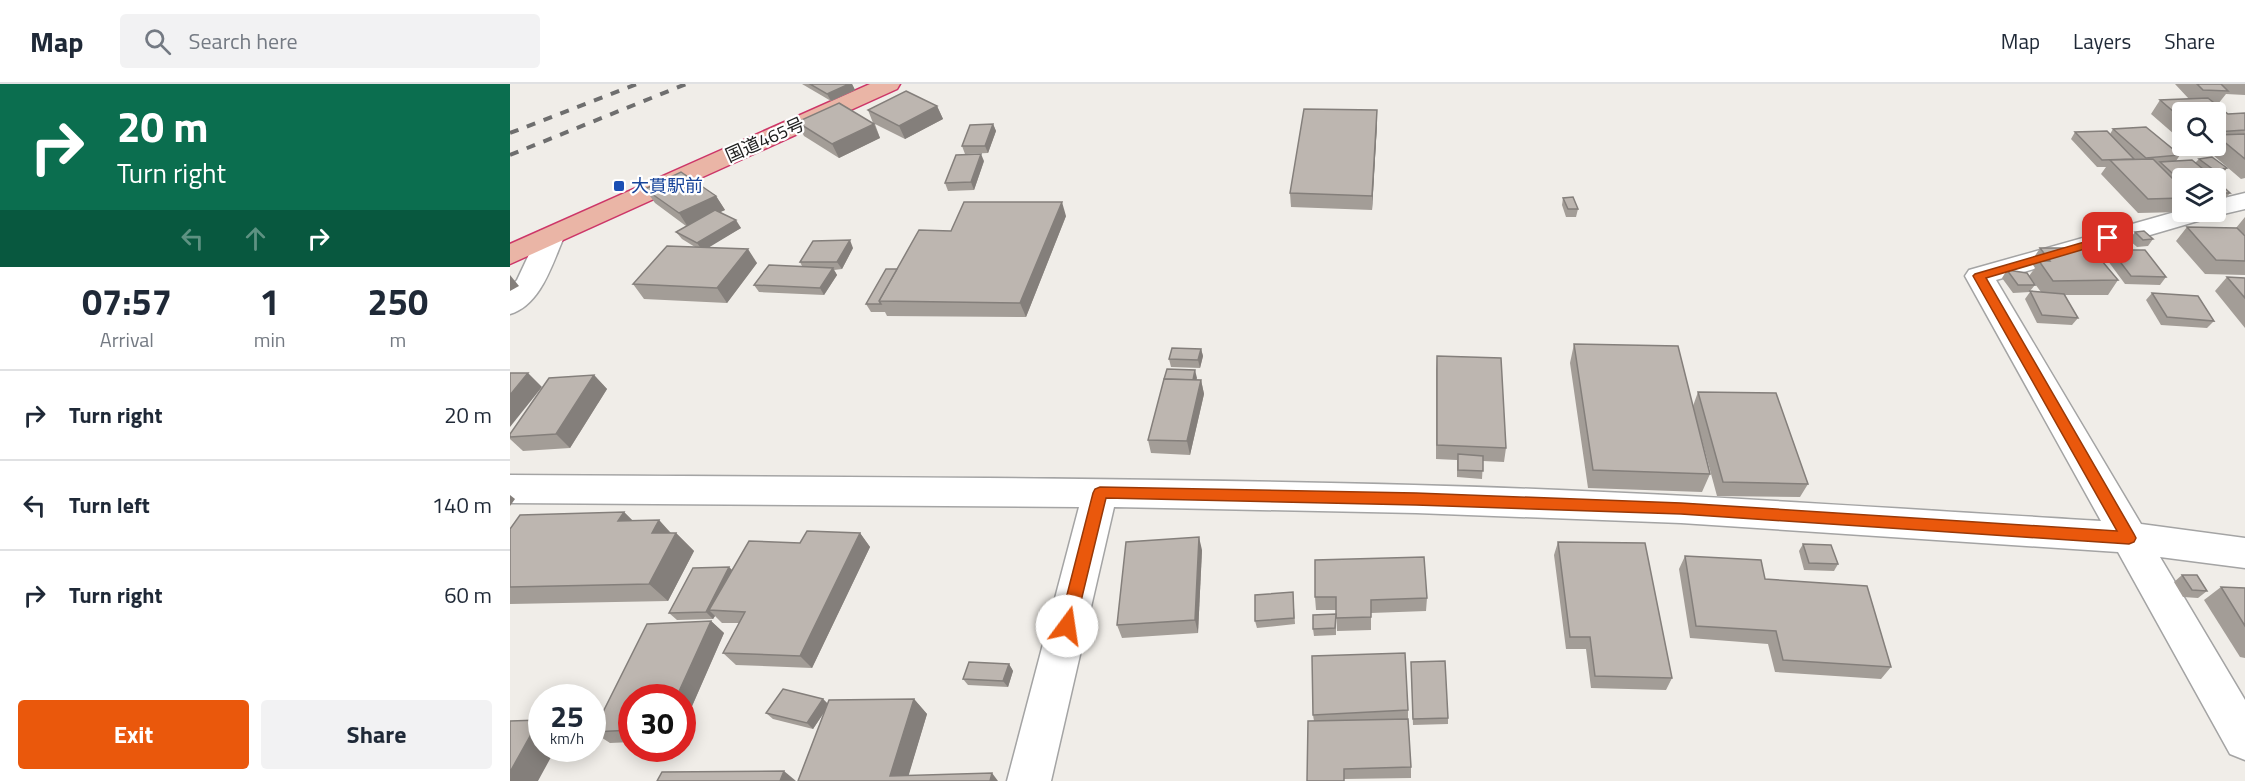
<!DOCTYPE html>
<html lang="en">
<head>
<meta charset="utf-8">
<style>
  :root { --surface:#fff; --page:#f2f2f3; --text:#1f2937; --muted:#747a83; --line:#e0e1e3; --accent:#ea580c }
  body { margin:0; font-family:"Titillium Web","Noto Sans JP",sans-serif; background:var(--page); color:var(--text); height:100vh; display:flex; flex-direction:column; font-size:22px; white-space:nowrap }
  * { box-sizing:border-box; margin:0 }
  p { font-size:20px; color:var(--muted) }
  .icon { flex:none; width:33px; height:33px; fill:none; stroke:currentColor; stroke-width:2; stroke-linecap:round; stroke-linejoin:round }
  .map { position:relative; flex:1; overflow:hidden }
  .drawer { display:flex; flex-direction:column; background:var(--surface); width:510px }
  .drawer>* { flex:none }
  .guide { background:#0b6e4f; color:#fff; overflow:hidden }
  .controls { position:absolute; left:1662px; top:18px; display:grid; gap:12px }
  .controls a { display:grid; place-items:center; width:54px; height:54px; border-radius:6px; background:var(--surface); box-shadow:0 3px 15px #0003; font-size:30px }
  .speed { position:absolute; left:18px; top:600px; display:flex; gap:12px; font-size:30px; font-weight:700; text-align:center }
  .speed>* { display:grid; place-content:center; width:78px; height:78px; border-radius:50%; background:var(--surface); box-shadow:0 3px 15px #0003; line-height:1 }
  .speed small { font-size:15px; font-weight:400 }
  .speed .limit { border:9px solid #d22; background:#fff; color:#111 }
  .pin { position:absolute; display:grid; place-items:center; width:51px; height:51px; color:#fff; margin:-26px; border-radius:12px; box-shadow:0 3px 9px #0006 }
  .me { position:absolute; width:66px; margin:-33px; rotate:14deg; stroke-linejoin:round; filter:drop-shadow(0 0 4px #0008) }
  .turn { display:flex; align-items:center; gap:21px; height:126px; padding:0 18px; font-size:27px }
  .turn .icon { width:78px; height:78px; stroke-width:2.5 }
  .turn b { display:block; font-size:42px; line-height:51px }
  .lanes { display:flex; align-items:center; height:57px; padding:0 18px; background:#0003; justify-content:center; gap:30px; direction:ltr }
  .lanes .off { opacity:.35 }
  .eta { display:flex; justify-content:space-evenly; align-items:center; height:102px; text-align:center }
  .eta b { font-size:36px; font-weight:700; line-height:42px }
  .action { display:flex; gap:12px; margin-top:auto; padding:12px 18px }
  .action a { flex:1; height:69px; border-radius:6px; background:var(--accent); color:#fff; font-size:24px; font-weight:700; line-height:69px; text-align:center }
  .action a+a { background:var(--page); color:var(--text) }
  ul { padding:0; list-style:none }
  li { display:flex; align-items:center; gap:18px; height:90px; padding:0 18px; border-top:2px solid var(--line) }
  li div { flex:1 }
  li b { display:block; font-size:22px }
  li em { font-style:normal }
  header { display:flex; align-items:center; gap:36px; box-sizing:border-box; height:84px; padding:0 30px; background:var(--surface); border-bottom:2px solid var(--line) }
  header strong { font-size:28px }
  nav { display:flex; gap:33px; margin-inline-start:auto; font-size:21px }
  .search { width:420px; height:54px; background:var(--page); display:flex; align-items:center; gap:15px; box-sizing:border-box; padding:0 21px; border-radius:6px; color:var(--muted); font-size:22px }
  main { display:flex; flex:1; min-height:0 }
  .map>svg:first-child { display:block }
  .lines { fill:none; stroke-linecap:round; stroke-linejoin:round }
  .minor-casing { stroke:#a4a4a4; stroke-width:3 }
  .trunk-casing { stroke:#cd3668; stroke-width:3 }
  .minor { fill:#fff; fill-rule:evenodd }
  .trunk { fill:#eab5a6; fill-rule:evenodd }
  .rail { stroke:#6e6e6e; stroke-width:4; stroke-dasharray:9 9; stroke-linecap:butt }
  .wall { fill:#a39d97 }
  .shaded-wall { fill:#847f7b }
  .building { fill:#bdb6b0; stroke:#847f7b; stroke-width:1.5 }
  .route { fill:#ea580c; stroke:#983908; stroke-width:1.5 }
  .transit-dot { fill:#1a4fb4; stroke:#fff; stroke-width:2 }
  .labels { text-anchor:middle; stroke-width:4.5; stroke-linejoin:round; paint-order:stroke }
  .far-street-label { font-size:18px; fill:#202020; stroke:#fff }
  .far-transit-label { font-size:18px; fill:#164399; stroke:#fff; text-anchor:start }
</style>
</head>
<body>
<header>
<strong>Map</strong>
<div class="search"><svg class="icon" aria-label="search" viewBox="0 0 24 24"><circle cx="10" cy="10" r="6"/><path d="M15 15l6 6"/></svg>Search here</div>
<nav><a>Map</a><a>Layers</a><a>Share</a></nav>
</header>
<main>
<section class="drawer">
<div class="guide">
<div class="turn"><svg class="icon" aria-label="right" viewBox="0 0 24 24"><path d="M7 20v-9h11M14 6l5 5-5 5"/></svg><div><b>20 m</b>Turn right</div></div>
<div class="lanes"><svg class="icon off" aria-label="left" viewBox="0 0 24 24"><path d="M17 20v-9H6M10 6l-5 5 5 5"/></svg><svg class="icon off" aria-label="ahead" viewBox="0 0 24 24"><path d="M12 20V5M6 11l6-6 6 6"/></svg><svg class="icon" aria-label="right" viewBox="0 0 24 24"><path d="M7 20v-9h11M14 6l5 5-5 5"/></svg></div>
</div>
<div class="eta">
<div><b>07:57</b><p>Arrival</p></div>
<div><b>1</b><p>min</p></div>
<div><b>250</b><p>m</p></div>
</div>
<ul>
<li><svg class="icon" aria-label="right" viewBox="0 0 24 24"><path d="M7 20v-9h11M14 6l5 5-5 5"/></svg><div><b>Turn right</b></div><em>20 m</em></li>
<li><svg class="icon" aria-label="left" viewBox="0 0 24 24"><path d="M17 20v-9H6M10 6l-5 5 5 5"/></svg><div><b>Turn left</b></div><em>140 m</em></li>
<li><svg class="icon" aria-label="right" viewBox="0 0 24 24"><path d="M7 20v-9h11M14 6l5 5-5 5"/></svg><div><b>Turn right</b></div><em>60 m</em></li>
</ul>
<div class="action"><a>Exit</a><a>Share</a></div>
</section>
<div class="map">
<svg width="1735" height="697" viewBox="0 0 1735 697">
  <rect width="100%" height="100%" fill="#f0ede8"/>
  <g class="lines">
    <defs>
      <g id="minor">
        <path d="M1735 109V125L1705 132 1486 196 1631 440 1735 454V484L1650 473 1735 616V676L1720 670 1608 468 1171 439 906 429 604 423 541 697H497L569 423 0 419V391C301 393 603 393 904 401 1133 407 1362 423 1591 437L1455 192 1459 186 1672 126 1706 128V116Z"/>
        <path d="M40 145 50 147 54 153C42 180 31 221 0 230V203L7 196 30 147Z"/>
      </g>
      <polygon id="trunk" points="360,0 390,0 387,5 0,180 0,160"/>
    </defs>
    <use href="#minor" class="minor-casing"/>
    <use href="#trunk" class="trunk-casing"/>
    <use href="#minor" class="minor"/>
    <use href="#trunk" class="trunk"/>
    <g class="rail">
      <polyline points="0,49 127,0"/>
      <polyline points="0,71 176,0"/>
    </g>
  </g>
  <g class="wall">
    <polygon points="292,0 342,0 345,6 321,17"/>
    <polygon points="1665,0 1735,0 1735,11 1716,10 1708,20 1706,20 1718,30 1735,29 1735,94 1731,95 1696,65 1698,62 1677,62 1706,62 1706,28 1672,28 1672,57 1641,30 1650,16 1679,15"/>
    <polygon points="427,22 433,35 395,55 365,40 370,54 329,74 294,52 287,38 363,39 358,26"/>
    <polygon points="483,40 486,47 478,69 455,70 452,62"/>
    <polygon points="867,40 862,126 781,123 780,109"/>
    <polygon points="1603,45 1670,71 1666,77 1685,79 1689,75 1717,84 1711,91 1672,94 1672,128 1628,129 1591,90 1596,83 1587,83 1561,55 1565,48 1600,50"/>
    <polygon points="474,77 464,106 438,107 435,99"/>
    <polygon points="1706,96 1720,109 1714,116 1706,117"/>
    <polygon points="135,105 206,112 215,126 210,128 231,144 198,163 247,179 217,219 134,215 123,200 185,163 172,155 166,148 176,142 145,119"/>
    <polygon points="1053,114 1068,125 1066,133 1056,133 1052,121"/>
    <polygon points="556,132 516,233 377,232 375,228 361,228 356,220 387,185 441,147"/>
    <polygon points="1735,133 1735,191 1695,190 1666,157 1677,143 1726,144"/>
    <polygon points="1625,148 1643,155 1638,162 1627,163 1619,156"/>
    <polygon points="343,164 332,185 324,186 327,191 314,211 249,208 244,201 292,182 290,178"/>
    <polygon points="1530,164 1608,196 1598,211 1555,211 1568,234 1562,241 1527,239 1515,215 1520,208 1503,209 1492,194 1497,186 1525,201 1520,207 1531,208 1519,192 1525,184 1521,178"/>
    <polygon points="1601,166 1656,193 1650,201 1615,200 1595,173"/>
    <polygon points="1717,193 1735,194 1735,244 1705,207"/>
    <polygon points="1642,209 1704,237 1697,244 1651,241 1636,216"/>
    <polygon points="1064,260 1183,322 1188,308 1298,400 1290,413 1207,412 1184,327 1200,390 1192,408 1078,404 1060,279"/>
    <polygon points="691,265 693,272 690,284 661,283 659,275"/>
    <polygon points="927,272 996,364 994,378 973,377 972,395 947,393 947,376 926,375 926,286"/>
    <polygon points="84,291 97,305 60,364 13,367 0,355 0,350"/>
    <polygon points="687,294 686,296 691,296 694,310 680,371 641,369 638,356"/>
    <polygon points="114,428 123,437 149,436 161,449 166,449 184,467 158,517 0,520 0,445"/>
    <polygon points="350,449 360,463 302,584 226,581 213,569 229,539 212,539 205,532 203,535 167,536 159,529 219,483 222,486 290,459"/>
    <polygon points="1048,458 1162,594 1156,606 1081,604 1076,565 1056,565 1044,471"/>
    <polygon points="1293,460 1328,480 1324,487 1294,486 1289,467"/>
    <polygon points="692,466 688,549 612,554 607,541"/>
    <polygon points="1175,472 1255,495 1381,583 1371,595 1265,588 1258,560 1180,554 1169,485"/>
    <polygon points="805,476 917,514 916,527 861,529 861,546 827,547 826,526 806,526 805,513"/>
    <polygon points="1672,491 1697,507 1688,514 1673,513 1664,498"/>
    <polygon points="1711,503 1735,504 1735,574 1730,573 1694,516"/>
    <polygon points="783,508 785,540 747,544 745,537"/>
    <polygon points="201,537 214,549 172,645 172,614 122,614 122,658 100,659 83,648"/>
    <polygon points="826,537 826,551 804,552 803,545"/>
    <polygon points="901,578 938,634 938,640 903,641"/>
    <polygon points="499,580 503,587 498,603 458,601 453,595"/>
    <polygon points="313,615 318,620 404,615 417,630 398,692 288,697 315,627 303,645 263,635 256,629"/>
    <polygon points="898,626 898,635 901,683 901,694 834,695 804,637 803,631"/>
  </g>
  <g class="shaded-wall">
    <polygon points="339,0 342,0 345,6 321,17 317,10"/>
    <polygon points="427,22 433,35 395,55 389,42"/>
    <polygon points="867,26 867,40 862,126 862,112"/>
    <polygon points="364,40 370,54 329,74 322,60"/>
    <polygon points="483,40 486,47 478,69 475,62"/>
    <polygon points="471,70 474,77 464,106 461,98"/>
    <polygon points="1717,84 1711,91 1698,93 1704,86"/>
    <polygon points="206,112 215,126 178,143 169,129"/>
    <polygon points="552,118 556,132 516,233 510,219"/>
    <polygon points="226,136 231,144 193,167 187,159"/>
    <polygon points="340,156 343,164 332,185 327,178"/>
    <polygon points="238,165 247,179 217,219 207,204"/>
    <polygon points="323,184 327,191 314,211 310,204"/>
    <polygon points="0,191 9,202 0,207"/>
    <polygon points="691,265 693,272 690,284 688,276"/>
    <polygon points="685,286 687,294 684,304 683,296"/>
    <polygon points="18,289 32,303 0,343 0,311"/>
    <polygon points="84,291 97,305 60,364 46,350"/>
    <polygon points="691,296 694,310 680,371 677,357"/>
    <polygon points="0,411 5,415 0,422"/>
    <polygon points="114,428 132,446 108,437"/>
    <polygon points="149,436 164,453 166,449 184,467 158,517 139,500 142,449"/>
    <polygon points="350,449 360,463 302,584 290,572"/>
    <polygon points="689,453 692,466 688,549 685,536"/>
    <polygon points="219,483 226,490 199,526 205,532 203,535 196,528"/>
    <polygon points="201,537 214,549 172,645 172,614 166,614"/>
    <polygon points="499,580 503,587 498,603 493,597"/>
    <polygon points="313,615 319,621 303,645 297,639"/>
    <polygon points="404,615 417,630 397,697 380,692"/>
    <polygon points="29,636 32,638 32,664 46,664 28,697 0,697 0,688"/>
    <polygon points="274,687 286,697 270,697"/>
    <polygon points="482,689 488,697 480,697"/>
  </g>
  <g class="building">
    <polygon points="300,0 339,0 317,10"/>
    <polygon points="1687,0 1711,0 1718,7 1693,6"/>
    <polygon points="396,7 427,22 389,42 358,26"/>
    <polygon points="1698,14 1718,30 1735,29 1735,46 1706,48 1706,28 1672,28 1672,35 1650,16"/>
    <polygon points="329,19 364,40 322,60 287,38"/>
    <polygon points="794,25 867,26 862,112 780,109"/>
    <polygon points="483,40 475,62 452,62 460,41"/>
    <polygon points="1636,43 1670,71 1636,74 1603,45"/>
    <polygon points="1597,47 1624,75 1592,76 1565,48"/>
    <polygon points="1735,50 1735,75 1706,51"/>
    <polygon points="471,70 461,98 435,99 446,71"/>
    <polygon points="1702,73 1717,84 1704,86 1689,75"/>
    <polygon points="1643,75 1672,104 1672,114 1638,115 1600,76"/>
    <polygon points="1682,76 1704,94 1672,94 1672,98 1650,78"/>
    <polygon points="171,88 206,112 169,129 135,105"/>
    <polygon points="1706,96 1720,109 1706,109"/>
    <polygon points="1063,113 1068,125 1058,125 1053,114"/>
    <polygon points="454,118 552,118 510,219 369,217 409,146 441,147"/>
    <polygon points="205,126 226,136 187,159 166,148"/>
    <polygon points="1677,143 1727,144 1735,152 1735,177 1706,176"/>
    <polygon points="1634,147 1643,155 1633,156 1625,148"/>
    <polygon points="340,156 327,178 290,178 303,157"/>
    <polygon points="157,162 238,165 207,204 123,200"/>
    <polygon points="1530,164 1581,164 1608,196 1543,197 1529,177 1540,177"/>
    <polygon points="1601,166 1635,166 1656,193 1621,192"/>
    <polygon points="259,181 323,184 310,204 244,201"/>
    <polygon points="376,185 387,185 369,217 371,220 356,220"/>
    <polygon points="1497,186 1517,189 1525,201 1508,201"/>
    <polygon points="1717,193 1735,194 1735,214"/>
    <polygon points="1520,207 1554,210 1568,234 1532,231"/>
    <polygon points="1642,209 1688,212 1704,237 1657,233"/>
    <polygon points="1064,260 1168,262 1200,390 1083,386"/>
    <polygon points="662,264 691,265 688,276 659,275"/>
    <polygon points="927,272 991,274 996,364 927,361"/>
    <polygon points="657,285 685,286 683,296 654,295"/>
    <polygon points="0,289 18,289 0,311"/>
    <polygon points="84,291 46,350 0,353 0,350 39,294"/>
    <polygon points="654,295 691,296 677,357 638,356"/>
    <polygon points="1188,308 1266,309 1298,400 1213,398"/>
    <polygon points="948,370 973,372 973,387 948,386"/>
    <polygon points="114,428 108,437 149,436 142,449 166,449 139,500 0,503 0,445 10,431"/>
    <polygon points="297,447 350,449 290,572 213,569 235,528 199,526 239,457 290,459"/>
    <polygon points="689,453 685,536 607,541 616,458"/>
    <polygon points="1048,458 1135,459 1162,594 1085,592 1080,553 1060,553"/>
    <polygon points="1293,460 1321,461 1328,480 1299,479"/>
    <polygon points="1175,472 1251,476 1255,495 1357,502 1381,583 1273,576 1266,547 1186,542"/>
    <polygon points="914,473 917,514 861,516 861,533 826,534 826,513 805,513 805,476"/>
    <polygon points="219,483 196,528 159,529 183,484"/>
    <polygon points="1672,491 1687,491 1697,507 1682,506"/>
    <polygon points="1711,503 1735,504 1735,542"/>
    <polygon points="783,508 784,534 745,537 745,511"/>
    <polygon points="826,530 825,544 803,545 803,531"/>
    <polygon points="201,537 166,614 122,614 122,646 83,648 137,540"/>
    <polygon points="895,569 898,626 803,631 802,572"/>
    <polygon points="935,577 938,634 903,635 901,578"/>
    <polygon points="459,578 499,580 493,597 453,595"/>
    <polygon points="273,605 313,615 297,639 256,629"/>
    <polygon points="404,615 380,692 482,689 480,697 288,697 319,616"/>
    <polygon points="898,635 901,683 834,685 834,697 797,697 798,637"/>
    <polygon points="29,636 0,688 0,637"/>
    <polygon points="274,687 270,697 147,697 152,688"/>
  </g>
  <polygon class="route" points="1598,151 1602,152 1602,157 1476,194 1624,450 1626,454 1624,458 1619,460 1171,430 906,421 596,414 565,542 563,547 557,549 552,547 549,542 583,409 585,405 590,403 906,409 1171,419 1607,447 1463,192 1465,190"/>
  <rect class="transit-dot" x="103" y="96" width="12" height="12" rx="3"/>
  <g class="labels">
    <g class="far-street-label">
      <text transform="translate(255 56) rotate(-24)" y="6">国道465号</text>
    </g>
    <g class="far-transit-label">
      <text x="121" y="108">大貫駅前</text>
    </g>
  </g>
</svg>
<div class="controls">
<a><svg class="icon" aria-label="search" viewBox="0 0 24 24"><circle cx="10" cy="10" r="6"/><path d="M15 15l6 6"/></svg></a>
<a><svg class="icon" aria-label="layers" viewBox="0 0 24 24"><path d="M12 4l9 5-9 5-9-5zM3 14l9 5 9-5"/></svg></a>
</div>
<div class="speed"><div>25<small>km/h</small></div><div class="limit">30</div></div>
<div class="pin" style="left:1598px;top:154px;background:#d93025"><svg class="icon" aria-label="arrive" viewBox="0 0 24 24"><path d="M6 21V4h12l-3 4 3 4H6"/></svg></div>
<svg class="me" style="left:557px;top:542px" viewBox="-20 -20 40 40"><circle r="19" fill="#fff"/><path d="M0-13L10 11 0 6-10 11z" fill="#ea580c"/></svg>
</div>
</main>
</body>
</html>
